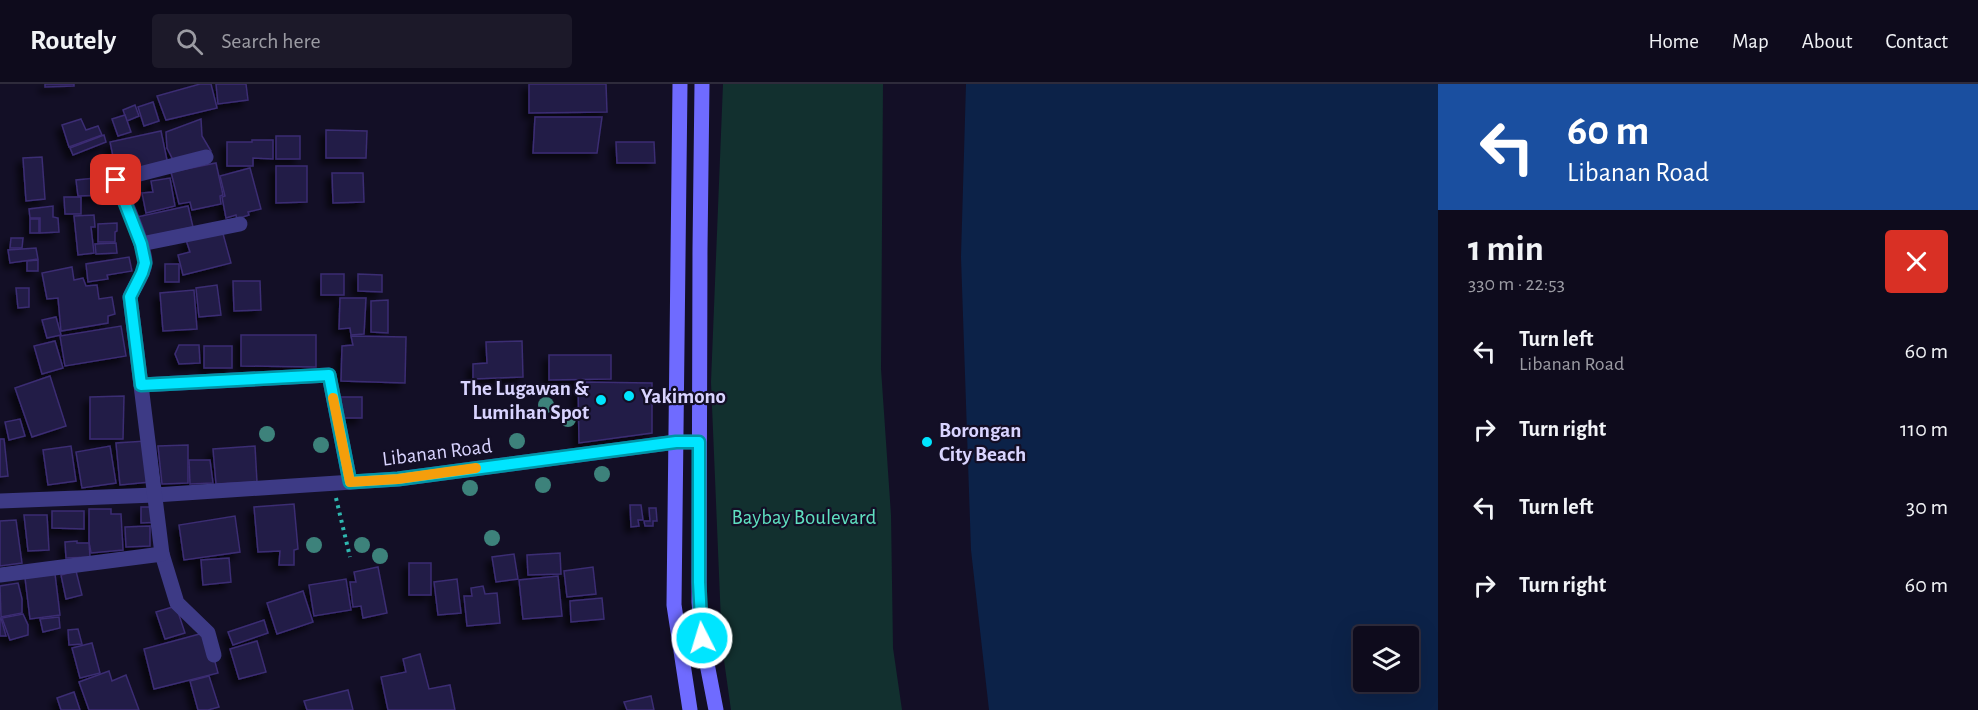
<!DOCTYPE html>
<html lang="en">
<head>
<meta charset="utf-8">
<style>
  :root { --surface:#0e0b1c; --page:#1c1929; --text:#f1f3f6; --muted:#9b9ba3; --line:#2e2b3b }
  body { margin:0; font-family:"Alegreya Sans",sans-serif; background:var(--page); color:var(--text); height:100vh; display:flex; flex-direction:column; font-size:22px; white-space:nowrap }
  * { box-sizing:border-box; margin:0 }
  p { font-size:20px; color:var(--muted) }
  .icon { flex:none; width:33px; height:33px; fill:none; stroke:currentColor; stroke-width:2; stroke-linecap:round; stroke-linejoin:round }
  .map { position:relative; flex:1; overflow:hidden }
  .drawer { display:flex; flex-direction:column; background:var(--surface); width:540px }
  .drawer>* { flex:none }
  .banner { background:#1a4fa0; color:#fff; overflow:hidden }
  .tools { position:absolute; left:1353px; top:542px; display:grid; gap:12px }
  .tools a { display:grid; place-items:center; width:66px; height:66px; border-radius:6px; background:var(--surface); box-shadow:0 6px 24px #0002,0 0 0 2px var(--line); font-size:30px }
  .pin { position:absolute; display:grid; place-items:center; width:51px; height:51px; color:#fff; margin:-26px; border-radius:12px; box-shadow:0 3px 9px #0006 }
  .me { position:absolute; width:66px; margin:-33px; rotate:355deg; stroke-linejoin:round; filter:drop-shadow(0 0 4px #0008) }
  .turn { display:flex; align-items:center; gap:21px; height:126px; padding:0 30px; font-size:27px }
  .turn .icon { width:78px; height:78px; stroke-width:2.5 }
  .turn b { display:block; font-size:42px; line-height:51px }
  .round { display:grid; place-items:center; flex:none; width:63px; height:63px; border-radius:6px; background:var(--page) }
  .head { display:flex; align-items:center; justify-content:space-between; height:102px; padding:0 30px }
  h1 { font-size:36px; font-weight:600; line-height:45px }
  ul { padding:0; list-style:none }
  li { display:flex; align-items:center; gap:18px; height:78px; padding:0 30px }
  li div { flex:1 }
  li b { display:block; font-size:22px }
  li em { font-style:normal }
  header { display:flex; align-items:center; gap:36px; box-sizing:border-box; height:84px; padding:0 30px; background:var(--surface); border-bottom:2px solid var(--line) }
  header strong { font-size:28px }
  nav { display:flex; gap:33px; margin-inline-start:auto; font-size:21px }
  .search { width:420px; height:54px; background:var(--page); display:flex; align-items:center; gap:15px; box-sizing:border-box; padding:0 21px; border-radius:6px; color:var(--muted); font-size:22px }
  main { display:flex; flex:1; min-height:0 }
  .map>svg:first-child { display:block }
  .green { fill:#12302f }
  .water { fill:#0c2248; fill-rule:evenodd }
  .building { fill:#241b47; stroke:#3b2d73; stroke-width:1.5; filter:url(#shadow) }
  .lines { fill:none; stroke-linecap:round; stroke-linejoin:round }
  .path { stroke:#2fb8b0; stroke-width:4; stroke-dasharray:3 4.5; stroke-linecap:butt }
  .street { stroke:#3d3a85; stroke-width:15 }
  .secondary { stroke:#6f6bff; stroke-width:15 }
  .tree { fill:#3d827b }
  .route-casing { stroke:#0095a6; stroke-width:15 }
  .route { stroke:#00e5ff; stroke-width:10 }
  .slow { stroke:#f59e0b; stroke-width:10 }
  .poi-dot { fill:#00e5ff; stroke:#130f26; stroke-width:2 }
  .labels { text-anchor:middle; stroke-width:4.5; stroke-linejoin:round; paint-order:stroke }
  .poi-label { font-size:21px; font-weight:bold; fill:#d9d4ff; stroke:#130f26; text-anchor:start }
  .street-label { font-size:21px; fill:#d9d4ff; stroke:#130f26 }
  .park-label { font-size:21px; fill:#5fe0c0; stroke:#130f26 }
</style>
</head>
<body>
<header>
<strong>Routely</strong>
<div class="search"><svg class="icon" aria-label="search" viewBox="0 0 24 24"><circle cx="10" cy="10" r="6"/><path d="M15 15l6 6"/></svg>Search here</div>
<nav><a>Home</a><a>Map</a><a>About</a><a>Contact</a></nav>
</header>
<main>
<div class="map">
<svg width="1438" height="626" viewBox="0 0 1438 626">
  <defs>
    <filter id="shadow"><feDropShadow dx="-5.5" dy="5.5" stdDeviation="3" flood-color="#0009"/></filter>
  </defs>
  <rect width="100%" height="100%" fill="#130f26"/>
  <polygon class="green" points="723,0 883,0 881,285 891,431 893,564 902,626 731,626 722,562 711,298"/>
  <path class="water" d="M966 0H1438V626H989L971 466 961 173ZM1364 552H1408V597H1364Z"/>
  <g class="building">
    <polygon points="45,0 74,0 74,2 45,3"/>
    <polygon points="200,0 211,0 217,24 166,36 157,12"/>
    <polygon points="216,0 246,0 248,16 218,20"/>
    <polygon points="529,0 606,0 607,28 529,29"/>
    <polygon points="153,18 159,37 144,42 138,23"/>
    <polygon points="135,21 139,32 127,37 123,26"/>
    <polygon points="125,31 131,48 118,52 112,35"/>
    <polygon points="535,33 602,33 597,69 533,69"/>
    <polygon points="81,35 86,46 98,42 102,51 69,63 62,41"/>
    <polygon points="201,35 202,52 211,67 173,76 167,64 166,48"/>
    <polygon points="326,46 367,47 366,74 326,74"/>
    <polygon points="161,47 168,81 117,91 110,58"/>
    <polygon points="104,51 106,58 73,71 70,64"/>
    <rect x="276" y="52" width="24" height="23"/>
    <polygon points="252,56 273,56 273,75 253,74 253,82 227,82 227,58 252,58"/>
    <polygon points="616,58 654,58 655,79 617,79"/>
    <polygon points="42,73 45,115 26,117 23,74"/>
    <polygon points="98,75 105,75 105,85 98,86"/>
    <polygon points="216,79 223,111 220,112 221,120 192,126 190,118 179,120 171,88"/>
    <polygon points="276,82 307,82 307,118 276,119"/>
    <polygon points="250,84 261,125 248,128 249,131 237,135 236,131 226,134 222,113 225,112 220,92"/>
    <polygon points="332,89 363,89 364,118 333,119"/>
    <polygon points="106,93 107,111 78,112 76,96"/>
    <polygon points="170,94 175,122 146,129 142,109 153,108 151,97"/>
    <polygon points="64,113 81,113 81,130 65,130"/>
    <polygon points="53,122 53,133 58,134 59,148 40,149 40,134 30,134 29,125"/>
    <polygon points="188,122 193,143 142,154 137,133"/>
    <polygon points="94,131 95,143 91,143 94,169 78,171 74,132"/>
    <rect x="30" y="135" width="9" height="14"/>
    <polygon points="117,139 117,147 115,148 115,158 98,158 98,140"/>
    <polygon points="222,146 231,179 183,191 178,171 190,168 186,156"/>
    <polygon points="11,154 23,154 22,164 10,164"/>
    <polygon points="116,159 117,169 96,170 95,160"/>
    <polygon points="36,164 38,175 10,179 8,166"/>
    <polygon points="129,173 132,187 107,191 108,195 88,198 86,180"/>
    <polygon points="38,176 38,187 27,187 27,177"/>
    <rect x="165" y="180" width="14" height="18"/>
    <polygon points="72,183 74,196 83,194 86,202 97,201 99,215 112,213 115,230 108,232 108,239 61,247 58,214 47,215 42,189"/>
    <rect x="321" y="190" width="23" height="21"/>
    <polygon points="358,190 382,191 382,208 358,207"/>
    <polygon points="233,197 260,197 261,226 234,227"/>
    <polygon points="217,201 221,231 199,233 196,204"/>
    <polygon points="16,204 29,204 29,223 18,224"/>
    <polygon points="194,206 197,245 163,247 160,209"/>
    <polygon points="340,214 366,214 364,250 351,251 350,244 339,245"/>
    <polygon points="388,216 388,249 371,248 371,217"/>
    <polygon points="56,233 61,251 47,254 42,236"/>
    <polygon points="121,242 126,272 65,282 60,252"/>
    <polygon points="241,251 316,251 316,283 241,282"/>
    <polygon points="351,252 406,253 405,299 341,297 342,262 353,261"/>
    <polygon points="55,257 63,284 42,290 34,262"/>
    <polygon points="522,257 523,293 473,295 473,280 487,279 486,258"/>
    <polygon points="179,261 199,261 200,279 179,280 175,270"/>
    <rect x="204" y="262" width="28" height="22"/>
    <polygon points="549,271 611,271 611,295 549,296"/>
    <polygon points="50,292 66,342 32,353 15,304"/>
    <polygon points="578,298 652,299 652,349 579,359"/>
    <polygon points="124,312 123,355 90,355 90,313"/>
    <polygon points="341,313 362,313 362,334 342,334"/>
    <polygon points="20,335 25,352 9,356 5,338"/>
    <polygon points="0,355 4,355 8,392 0,393"/>
    <polygon points="146,357 150,398 120,401 116,359"/>
    <polygon points="188,361 188,399 162,400 158,362"/>
    <polygon points="71,362 76,397 48,401 43,366"/>
    <polygon points="110,362 116,399 82,404 76,368"/>
    <polygon points="255,362 257,398 216,400 213,365"/>
    <polygon points="189,376 210,376 213,399 190,400"/>
    <polygon points="294,420 298,465 294,466 294,481 279,481 280,467 258,468 254,423"/>
    <polygon points="630,421 641,421 643,436 638,436 639,442 631,443"/>
    <polygon points="141,423 162,423 162,438 141,439"/>
    <polygon points="649,424 656,424 657,437 653,437 653,442 645,442 644,437 650,437"/>
    <polygon points="89,425 111,425 111,430 121,430 123,466 91,469 89,458"/>
    <polygon points="52,427 84,427 84,445 52,444"/>
    <polygon points="24,431 47,431 49,466 28,467"/>
    <polygon points="235,432 240,468 184,476 179,441"/>
    <polygon points="16,436 22,479 0,482 0,437"/>
    <polygon points="150,442 150,462 126,463 125,443"/>
    <polygon points="77,457 77,459 89,459 90,473 66,474 65,458"/>
    <polygon points="560,469 561,490 528,491 527,471"/>
    <polygon points="514,470 518,495 496,498 492,473"/>
    <polygon points="229,474 231,498 203,501 201,476"/>
    <rect x="409" y="479" width="22" height="32"/>
    <polygon points="378,483 387,529 363,534 361,522 353,523 350,498 356,498 354,488"/>
    <polygon points="593,483 596,510 567,513 564,487"/>
    <polygon points="76,487 82,511 66,515 61,491"/>
    <polygon points="55,490 60,531 30,535 25,494"/>
    <polygon points="558,492 562,532 523,535 519,496"/>
    <polygon points="346,495 351,526 314,532 309,501"/>
    <polygon points="457,495 461,529 438,531 434,498"/>
    <polygon points="18,499 22,515 22,529 1,533 0,502"/>
    <polygon points="483,502 485,510 497,509 500,539 467,542 464,512 472,512 471,504"/>
    <polygon points="303,507 313,538 277,550 267,519"/>
    <polygon points="602,514 604,535 571,538 570,517"/>
    <polygon points="176,522 185,549 165,555 156,528"/>
    <polygon points="23,530 28,541 28,551 10,556 2,534"/>
    <polygon points="59,533 60,544 43,548 40,535"/>
    <polygon points="0,534 1,534 6,552 0,552"/>
    <polygon points="264,536 268,549 233,561 228,548"/>
    <polygon points="78,545 82,560 69,561 68,546"/>
    <polygon points="207,548 218,589 154,605 144,565"/>
    <polygon points="257,557 266,588 239,595 230,565"/>
    <polygon points="92,559 100,589 80,594 72,564"/>
    <polygon points="420,570 429,605 450,601 455,626 388,626 381,593 406,588 403,575"/>
    <polygon points="109,587 112,597 126,591 139,626 89,626 79,598"/>
    <polygon points="209,592 219,623 208,626 198,626 190,597"/>
    <polygon points="348,606 353,626 307,626 304,617"/>
    <polygon points="74,608 80,626 61,626 57,614"/>
    <polygon points="651,612 654,626 627,626 624,618"/>
  </g>
  <g class="lines">
    <polyline class="path" points="336,414 350,473"/>
    <g class="street">
      <polyline points="141,160 240,140"/>
      <polyline points="141,301 329,291 350,398"/>
      <polyline points="0,417 155,411 398,395 676,358 699,358"/>
      <polyline points="162,470 177,519 208,549 214,571"/>
      <path d="M0 491 162 470 130 213C134 203 144 191 145 179 146 164 123 113 116 96L206 73"/>
    </g>
    <g class="secondary">
      <polyline points="680,0 674,521 690,626"/>
      <polyline points="702,0 700,165 699,518 702,554 716,626"/>
    </g>
  </g>
  <g class="tree">
    <circle cx="546" cy="321" r="8"/>
    <circle cx="568" cy="335" r="8"/>
    <circle cx="267" cy="350" r="8"/>
    <circle cx="517" cy="357" r="8"/>
    <circle cx="321" cy="361" r="8"/>
    <circle cx="602" cy="390" r="8"/>
    <circle cx="543" cy="401" r="8"/>
    <circle cx="470" cy="404" r="8"/>
    <circle cx="492" cy="454" r="8"/>
    <circle cx="314" cy="461" r="8"/>
    <circle cx="362" cy="461" r="8"/>
    <circle cx="380" cy="472" r="8"/>
  </g>
  <g class="lines">
    <defs>
      <polyline id="route" points="116,96 141,160 145,179 142,189 130,213 141,301 329,291 350,398 398,395 676,358 699,358 699,498 702,554"/>
    </defs>
    <use href="#route" class="route-casing"/>
    <use href="#route" class="route"/>
    <polyline class="slow" points="333,314 350,398 398,395 476,384"/>
  </g>
  <g class="poi-dot">
    <circle cx="629" cy="312" r="6"/>
    <circle cx="601" cy="316" r="6"/>
    <circle cx="927" cy="358" r="6"/>
  </g>
  <g class="labels">
    <g class="poi-label">
      <text x="589" y="311" text-anchor="end">The Lugawan &amp;<tspan x="589" dy="24">Lumihan Spot</tspan></text>
      <text x="641" y="319">Yakimono</text>
      <text x="939" y="353">Borongan<tspan x="939" dy="24">City Beach</tspan></text>
    </g>
    <g class="street-label">
      <text transform="translate(437 368) rotate(-7)" y="7">Libanan Road</text>
    </g>
    <g class="park-label">
      <text x="804" y="440">Baybay Boulevard</text>
    </g>
  </g>
</svg>
<div class="tools">
<a><svg class="icon" aria-label="layers" viewBox="0 0 24 24"><path d="M12 4l9 5-9 5-9-5zM3 14l9 5 9-5"/></svg></a>
</div>
<div class="pin" style="left:116px;top:96px;background:#d93025"><svg class="icon" aria-label="arrive" viewBox="0 0 24 24"><path d="M6 21V4h12l-3 4 3 4H6"/></svg></div>
<svg class="me" style="left:702px;top:554px" viewBox="-20 -20 40 40"><circle r="17" fill="#00e5ff" stroke="#fff" stroke-width="3"/><path d="M0-11L8 9 0 5-8 9z" fill="#fff"/></svg>
</div>
<section class="drawer">
<div class="banner">
<div class="turn"><svg class="icon" aria-label="left" viewBox="0 0 24 24"><path d="M17 20v-9H6M10 6l-5 5 5 5"/></svg><div><b>60 m</b>Libanan Road</div></div>
</div>
<div class="head"><div><h1>1 min</h1><p>330 m · 22:53</p></div><a class="round" style="background:#d93025;color:#fff"><svg class="icon" aria-label="close" viewBox="0 0 24 24"><path d="M6 6l12 12M18 6L6 18"/></svg></a></div>
<ul>
<li><svg class="icon" aria-label="left" viewBox="0 0 24 24"><path d="M17 20v-9H6M10 6l-5 5 5 5"/></svg><div><b>Turn left</b><p>Libanan Road</p></div><em>60 m</em></li>
<li><svg class="icon" aria-label="right" viewBox="0 0 24 24"><path d="M7 20v-9h11M14 6l5 5-5 5"/></svg><div><b>Turn right</b></div><em>110 m</em></li>
<li><svg class="icon" aria-label="left" viewBox="0 0 24 24"><path d="M17 20v-9H6M10 6l-5 5 5 5"/></svg><div><b>Turn left</b></div><em>30 m</em></li>
<li><svg class="icon" aria-label="right" viewBox="0 0 24 24"><path d="M7 20v-9h11M14 6l5 5-5 5"/></svg><div><b>Turn right</b></div><em>60 m</em></li>
</ul>
</section>
</main>
</body>
</html>
